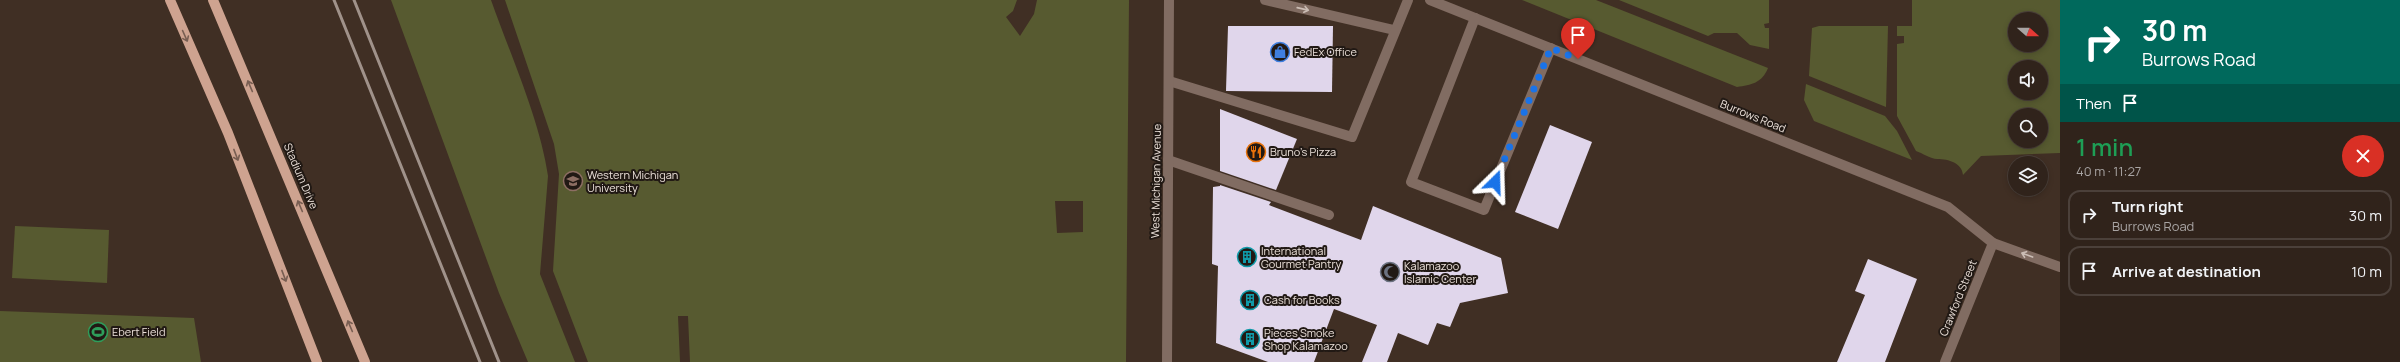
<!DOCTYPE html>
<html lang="en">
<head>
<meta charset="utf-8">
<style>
  :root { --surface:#30231b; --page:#382b24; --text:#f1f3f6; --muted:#a8a4a3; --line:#4b403a }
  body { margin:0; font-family:Manrope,sans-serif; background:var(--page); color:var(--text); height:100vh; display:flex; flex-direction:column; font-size:15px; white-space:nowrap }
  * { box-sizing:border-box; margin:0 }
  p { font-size:13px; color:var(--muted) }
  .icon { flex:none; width:22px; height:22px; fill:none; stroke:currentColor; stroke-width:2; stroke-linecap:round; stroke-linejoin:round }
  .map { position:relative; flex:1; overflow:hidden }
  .drawer { display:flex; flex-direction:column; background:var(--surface); width:340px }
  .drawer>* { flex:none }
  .banner { background:#00695c; color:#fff; overflow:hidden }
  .needle { width:26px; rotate:111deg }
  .fabs { position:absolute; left:2008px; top:12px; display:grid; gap:8px }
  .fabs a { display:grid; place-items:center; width:40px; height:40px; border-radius:50%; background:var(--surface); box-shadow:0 2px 6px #0003,0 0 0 1px var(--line); font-size:20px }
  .pin { position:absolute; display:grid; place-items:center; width:34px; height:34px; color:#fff; margin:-41px -17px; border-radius:50% 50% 50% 0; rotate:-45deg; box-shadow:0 0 4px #0007 }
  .pin .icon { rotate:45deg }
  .me { position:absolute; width:44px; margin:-22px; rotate:22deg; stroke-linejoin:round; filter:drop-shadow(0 0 3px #0008) }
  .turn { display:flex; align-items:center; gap:14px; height:84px; padding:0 16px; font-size:18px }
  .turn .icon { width:52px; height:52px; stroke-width:2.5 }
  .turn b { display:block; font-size:28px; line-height:34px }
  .then { display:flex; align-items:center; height:38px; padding:0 16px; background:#0003; gap:8px; font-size:15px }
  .round { display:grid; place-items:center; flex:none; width:42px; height:42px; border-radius:21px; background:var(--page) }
  .headline { display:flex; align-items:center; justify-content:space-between; height:68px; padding:0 16px }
  h1 { font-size:24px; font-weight:600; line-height:30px; color:#1e9e55 }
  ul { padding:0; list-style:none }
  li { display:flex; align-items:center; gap:12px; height:50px; margin:0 8px 6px; padding:0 8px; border:2px solid var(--line); border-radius:12px }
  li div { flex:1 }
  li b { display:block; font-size:15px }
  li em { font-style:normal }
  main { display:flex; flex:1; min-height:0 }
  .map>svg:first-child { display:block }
  .green { fill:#575a30; fill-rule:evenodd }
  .building { fill:#e0d6eb }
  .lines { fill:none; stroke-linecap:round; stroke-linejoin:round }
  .minor { stroke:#816c62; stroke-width:10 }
  .major { stroke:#cea390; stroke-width:10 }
  .rail { stroke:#a0928a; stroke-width:3 }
  .oneway { stroke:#cbbdb5 }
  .oneway2 { stroke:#785e52 }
  .route { stroke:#1a73e8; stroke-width:7; stroke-dasharray:0 12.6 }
  .labels { text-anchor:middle; stroke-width:4; stroke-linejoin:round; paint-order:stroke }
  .poi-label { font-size:11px; fill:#ebe0d9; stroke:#211914; text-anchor:start }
  .street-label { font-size:11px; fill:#ebe0d9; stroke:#211914 }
</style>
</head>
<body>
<main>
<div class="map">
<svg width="2060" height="362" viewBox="0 0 2060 362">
  <rect width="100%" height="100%" fill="#402f24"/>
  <g class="green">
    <path d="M391 0H491C510 54 540 120 548 176L540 274 575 362H528L499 293Z"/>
    <path d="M505 0H1017L1013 11 1006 17 1020 36 1034 14 1037 0H1129L1126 362H690L688 316H678L680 362H588L553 271 559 174 554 144ZM1055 201H1083V232L1057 233Z"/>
    <path d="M1522 0H1596L1768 68C1762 83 1751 85 1737 87Z"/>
    <polygon points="1619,0 1769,0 1769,23 1764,24 1765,28 1769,28 1769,49 1750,45 1737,33 1714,33 1708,36"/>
    <path d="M1912 0H2060V153L1981 156 1963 175C1962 163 1949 159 1937 159 1931 159 1922 153 1916 151L1897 116V44L1904 43V36H1897V26H1912ZM2015 19H2041V45H2015ZM2015 67H2041V93H2015ZM2015 115H2041V141H2015Z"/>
    <polygon points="1819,26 1888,26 1886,107 1809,76 1812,28"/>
    <polygon points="1806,84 1885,116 1897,131 1912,160 1814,121 1804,100"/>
    <polygon points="15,226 109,230 107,283 12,278"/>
    <polygon points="0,311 194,318 201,362 0,362"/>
  </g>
  <g class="building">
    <polygon points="1228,26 1333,26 1332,92 1226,91"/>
    <polygon points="1220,109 1297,139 1276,190 1220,171"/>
    <polygon points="1550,125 1592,142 1558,229 1515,212"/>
    <polygon points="1220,185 1271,202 1269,205 1361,240 1373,206 1501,258 1508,293 1460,303 1450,327 1437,323 1428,345 1398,333 1387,362 1362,362 1377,325 1334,309 1314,362 1268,362 1216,343 1218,266 1212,264 1213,187 1220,186"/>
    <polygon points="1868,259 1917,279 1885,362 1837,362 1865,295 1855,291"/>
  </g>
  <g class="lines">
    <g class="minor">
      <polyline points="1265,0 1394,30"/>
      <polyline points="1430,0 1948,207 1993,243 2060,267"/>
      <polyline points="1475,18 1411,182 1484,210 1551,48"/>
      <polyline points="1169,81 1352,137 1408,0"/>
      <polyline points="1168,160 1329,215"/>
      <polyline points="1167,362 1169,0"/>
      <polyline points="1945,362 1993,243"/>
    </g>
    <g class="major">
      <polyline points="170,0 228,133 317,362"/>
      <polyline points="213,0 365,362"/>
    </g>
    <g class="rail">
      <polyline points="334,0 480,362"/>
      <polyline points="354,0 499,362"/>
    </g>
  </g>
  <defs><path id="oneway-shaft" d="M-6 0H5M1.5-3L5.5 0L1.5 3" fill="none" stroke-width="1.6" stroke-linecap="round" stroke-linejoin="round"/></defs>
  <g class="oneway">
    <use href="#oneway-shaft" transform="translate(1303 9) rotate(13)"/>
    <use href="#oneway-shaft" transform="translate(2027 255) rotate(-160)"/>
  </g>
  <g class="oneway2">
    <use href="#oneway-shaft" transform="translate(185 36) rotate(66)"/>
    <use href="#oneway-shaft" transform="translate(250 86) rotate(-113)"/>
    <use href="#oneway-shaft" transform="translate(236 155) rotate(69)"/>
    <use href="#oneway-shaft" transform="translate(300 206) rotate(-113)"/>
    <use href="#oneway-shaft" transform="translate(284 276) rotate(69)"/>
    <use href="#oneway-shaft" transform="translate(350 326) rotate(-113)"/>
  </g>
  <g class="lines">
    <polyline class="route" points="1495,182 1551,48 1578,59"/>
  </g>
  <defs>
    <symbol id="shop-ring" viewBox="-11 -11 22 22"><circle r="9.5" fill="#211914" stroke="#3f7fe0" stroke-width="1.5"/><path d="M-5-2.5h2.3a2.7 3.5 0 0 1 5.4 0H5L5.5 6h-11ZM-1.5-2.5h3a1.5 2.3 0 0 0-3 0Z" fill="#3f7fe0"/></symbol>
    <symbol id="restaurant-ring" viewBox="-11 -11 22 22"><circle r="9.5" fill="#211914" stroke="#e8710a" stroke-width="1.5"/><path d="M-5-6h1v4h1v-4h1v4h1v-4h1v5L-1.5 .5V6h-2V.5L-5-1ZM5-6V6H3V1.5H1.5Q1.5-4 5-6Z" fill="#e8710a"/></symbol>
    <symbol id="university-ring" viewBox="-11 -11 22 22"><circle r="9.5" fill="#211914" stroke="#8d6e63" stroke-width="1.5"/><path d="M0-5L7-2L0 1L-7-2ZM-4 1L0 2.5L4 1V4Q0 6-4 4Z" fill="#8d6e63"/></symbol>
    <symbol id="building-ring" viewBox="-11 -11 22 22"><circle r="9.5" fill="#211914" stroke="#0f9aa8" stroke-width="1.5"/><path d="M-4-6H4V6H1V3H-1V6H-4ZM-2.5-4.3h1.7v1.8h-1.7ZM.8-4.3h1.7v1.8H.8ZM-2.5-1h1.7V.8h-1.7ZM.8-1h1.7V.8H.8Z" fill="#0f9aa8"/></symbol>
    <symbol id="mosque-ring" viewBox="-11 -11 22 22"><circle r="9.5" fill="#211914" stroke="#6b7280" stroke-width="1.5"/><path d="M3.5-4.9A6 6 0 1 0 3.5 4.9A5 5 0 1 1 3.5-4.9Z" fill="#6b7280"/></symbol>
    <symbol id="stadium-ring" viewBox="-11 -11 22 22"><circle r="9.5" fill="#211914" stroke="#2e9e5b" stroke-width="1.5"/><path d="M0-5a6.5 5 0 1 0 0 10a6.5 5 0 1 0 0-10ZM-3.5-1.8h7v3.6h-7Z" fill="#2e9e5b"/></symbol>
  </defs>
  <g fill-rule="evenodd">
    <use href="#shop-ring" x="1269" y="41" width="22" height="22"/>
    <use href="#restaurant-ring" x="1245" y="141" width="22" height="22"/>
    <use href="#university-ring" x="562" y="170" width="22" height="22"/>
    <use href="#building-ring" x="1236" y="246" width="22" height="22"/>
    <use href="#mosque-ring" x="1379" y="261" width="22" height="22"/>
    <use href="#building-ring" x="1239" y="289" width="22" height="22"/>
    <use href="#stadium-ring" x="87" y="321" width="22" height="22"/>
    <use href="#building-ring" x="1239" y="328" width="22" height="22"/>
  </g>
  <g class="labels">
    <g class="poi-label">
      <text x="1294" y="56">FedEx Office</text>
      <text x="1270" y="156">Bruno's Pizza</text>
      <text x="587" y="179">Western Michigan<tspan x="587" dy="13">University</tspan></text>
      <text x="1261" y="255">International<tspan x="1261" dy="13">Gourmet Pantry</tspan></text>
      <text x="1404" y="270">Kalamazoo<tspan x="1404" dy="13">Islamic Center</tspan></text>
      <text x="1264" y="304">Cash for Books</text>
      <text x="112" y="336">Ebert Field</text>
      <text x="1264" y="337">Pieces Smoke<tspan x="1264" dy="13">Shop Kalamazoo</tspan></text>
    </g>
    <g class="street-label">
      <text transform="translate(1753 116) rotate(22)" y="4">Burrows Road</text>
      <text transform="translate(301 176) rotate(67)" y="4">Stadium Drive</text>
      <text transform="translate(1156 181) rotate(-89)" y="4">West Michigan Avenue</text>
      <text transform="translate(1958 298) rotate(-68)" y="4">Crawford Street</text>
    </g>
  </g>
</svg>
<div class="fabs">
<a><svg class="needle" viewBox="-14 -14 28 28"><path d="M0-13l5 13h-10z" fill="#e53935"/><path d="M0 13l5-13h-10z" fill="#a8a4a3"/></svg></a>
<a><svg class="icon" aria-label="sound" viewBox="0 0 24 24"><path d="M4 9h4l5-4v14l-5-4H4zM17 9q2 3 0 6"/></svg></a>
<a><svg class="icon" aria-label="search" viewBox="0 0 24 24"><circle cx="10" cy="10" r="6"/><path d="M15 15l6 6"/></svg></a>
<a><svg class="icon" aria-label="layers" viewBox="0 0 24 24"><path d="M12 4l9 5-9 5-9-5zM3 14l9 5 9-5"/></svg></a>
</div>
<div class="pin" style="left:1578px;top:59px;background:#d93025"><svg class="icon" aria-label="arrive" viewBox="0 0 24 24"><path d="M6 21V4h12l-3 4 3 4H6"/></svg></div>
<svg class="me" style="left:1495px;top:182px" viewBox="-20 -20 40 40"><path d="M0-17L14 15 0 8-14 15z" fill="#1a73e8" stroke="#fff" stroke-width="4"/></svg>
</div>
<section class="drawer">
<div class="banner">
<div class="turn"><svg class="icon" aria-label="right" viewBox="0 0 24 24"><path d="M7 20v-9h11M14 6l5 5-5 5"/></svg><div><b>30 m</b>Burrows Road</div></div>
<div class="then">Then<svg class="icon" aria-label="arrive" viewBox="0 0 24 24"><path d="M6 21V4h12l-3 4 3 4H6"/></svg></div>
</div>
<div class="headline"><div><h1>1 min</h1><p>40 m · 11:27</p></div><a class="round" style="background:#d93025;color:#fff"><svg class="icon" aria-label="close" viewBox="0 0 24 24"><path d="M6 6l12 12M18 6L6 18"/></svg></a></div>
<ul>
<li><svg class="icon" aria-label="right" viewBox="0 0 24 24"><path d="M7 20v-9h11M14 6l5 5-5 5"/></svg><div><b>Turn right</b><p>Burrows Road</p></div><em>30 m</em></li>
<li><svg class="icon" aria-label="arrive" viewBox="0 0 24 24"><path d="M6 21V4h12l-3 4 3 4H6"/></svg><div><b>Arrive at destination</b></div><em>10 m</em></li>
</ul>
</section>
</main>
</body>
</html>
